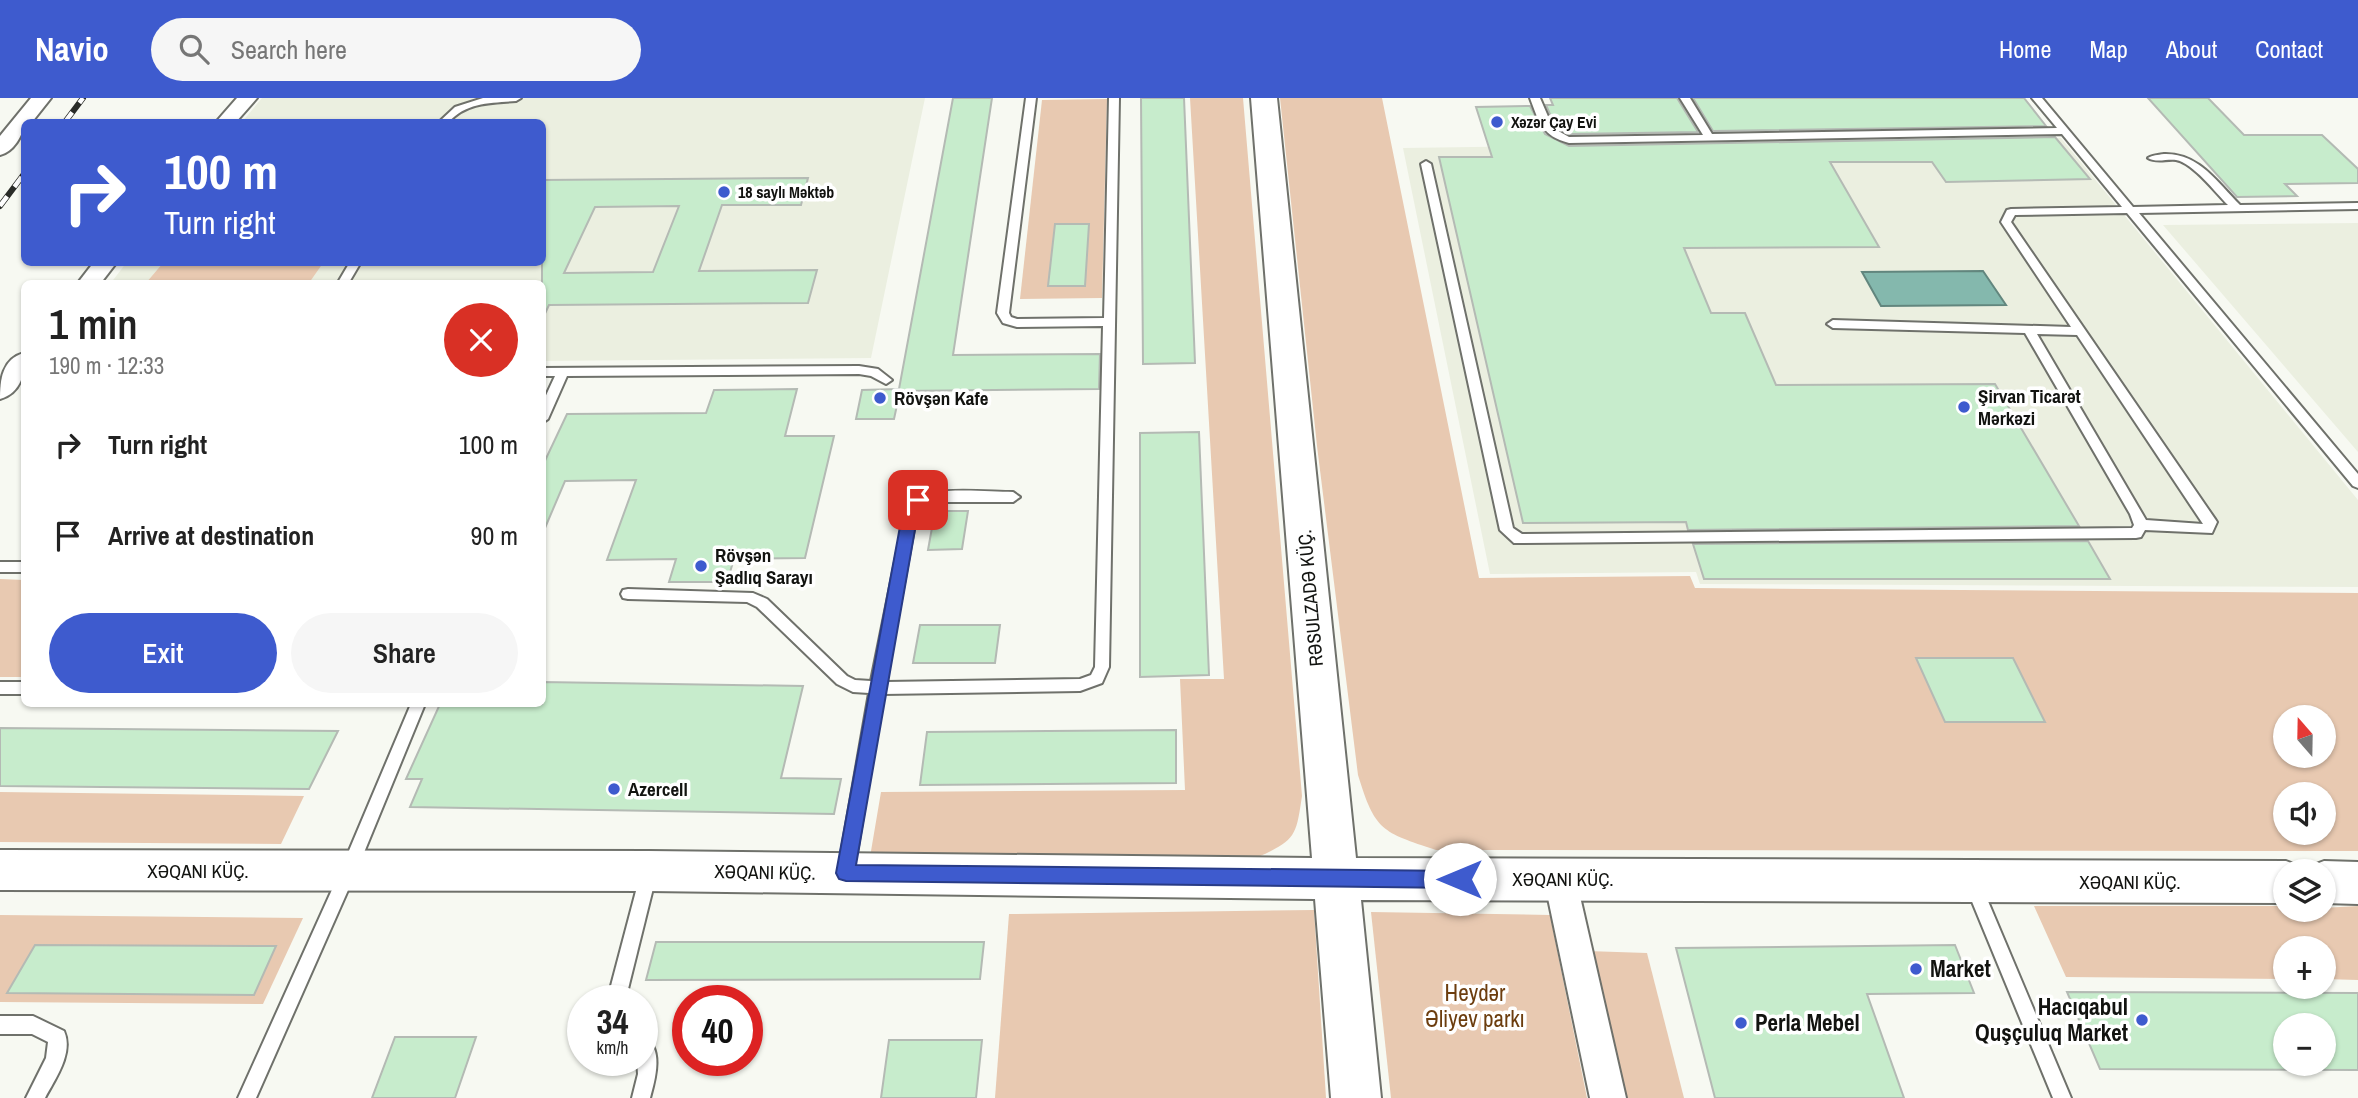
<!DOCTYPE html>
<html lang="en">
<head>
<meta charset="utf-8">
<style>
  :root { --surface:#fff; --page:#f6f6f6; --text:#222; --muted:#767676; --accent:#3e5bce }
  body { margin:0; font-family:"Archivo Narrow",sans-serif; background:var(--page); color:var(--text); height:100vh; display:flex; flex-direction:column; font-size:26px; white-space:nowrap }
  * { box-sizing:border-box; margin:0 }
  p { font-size:23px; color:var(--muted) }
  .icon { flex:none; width:38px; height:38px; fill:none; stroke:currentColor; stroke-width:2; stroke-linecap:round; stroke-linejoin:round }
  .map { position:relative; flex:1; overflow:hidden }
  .side { position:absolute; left:21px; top:182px; width:525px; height:427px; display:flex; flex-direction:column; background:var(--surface); border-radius:10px; box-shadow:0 2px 5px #0004 }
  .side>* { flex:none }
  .hud { position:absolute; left:21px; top:21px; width:525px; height:147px; border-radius:10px; box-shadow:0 2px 5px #0004; background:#3e5bce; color:#fff; overflow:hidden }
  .needle { width:46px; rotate:340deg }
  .controls { position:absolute; left:2273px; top:607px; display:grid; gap:14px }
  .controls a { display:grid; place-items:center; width:63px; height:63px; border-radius:50%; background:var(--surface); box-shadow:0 2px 5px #0004; font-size:35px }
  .speed { position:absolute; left:567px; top:887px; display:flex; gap:14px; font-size:35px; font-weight:700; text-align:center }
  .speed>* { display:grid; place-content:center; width:91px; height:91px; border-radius:50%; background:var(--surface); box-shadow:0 2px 5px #0004; line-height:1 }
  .speed small { font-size:18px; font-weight:400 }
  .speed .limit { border:10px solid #d22; background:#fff; color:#111 }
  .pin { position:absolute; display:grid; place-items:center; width:60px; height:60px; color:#fff; margin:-30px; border-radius:14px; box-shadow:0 4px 10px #0006 }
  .me { position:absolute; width:77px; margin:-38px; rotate:270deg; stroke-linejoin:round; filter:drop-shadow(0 0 5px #0008) }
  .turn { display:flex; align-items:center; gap:24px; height:147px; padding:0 28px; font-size:32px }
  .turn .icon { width:91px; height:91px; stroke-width:2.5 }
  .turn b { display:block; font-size:49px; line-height:60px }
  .round { display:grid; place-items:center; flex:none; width:74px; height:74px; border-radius:37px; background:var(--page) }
  .headline { display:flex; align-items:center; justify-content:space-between; height:119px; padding:0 28px }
  h1 { font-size:42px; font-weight:600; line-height:52px }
  .primary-button { display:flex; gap:14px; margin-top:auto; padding:14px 28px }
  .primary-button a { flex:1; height:80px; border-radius:42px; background:var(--accent); color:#fff; font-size:28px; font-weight:600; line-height:80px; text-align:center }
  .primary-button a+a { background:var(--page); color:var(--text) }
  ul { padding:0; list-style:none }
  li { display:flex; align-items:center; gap:21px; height:91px; padding:0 28px }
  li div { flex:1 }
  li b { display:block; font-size:26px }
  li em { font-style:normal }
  header { display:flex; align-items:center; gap:42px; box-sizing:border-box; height:98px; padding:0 35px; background:var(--accent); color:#fff }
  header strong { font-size:33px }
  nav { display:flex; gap:38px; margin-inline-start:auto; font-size:24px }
  .search { width:490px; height:63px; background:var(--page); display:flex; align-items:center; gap:18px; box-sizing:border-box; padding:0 24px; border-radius:38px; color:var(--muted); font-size:26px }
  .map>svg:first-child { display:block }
  .built { fill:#ebefe0 }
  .green { fill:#e8c9b1; fill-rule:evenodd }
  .water { fill:#84b8ad; stroke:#62867e; stroke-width:2 }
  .building { fill:#c7eccc; stroke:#b4bab4; stroke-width:2; fill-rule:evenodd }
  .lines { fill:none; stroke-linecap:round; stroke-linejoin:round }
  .lane-casing { stroke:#6f716b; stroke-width:4 }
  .street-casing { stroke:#6f716b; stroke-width:4 }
  .secondary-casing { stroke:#6f716b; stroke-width:4 }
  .lane { fill:#fff; fill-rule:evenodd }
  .street { fill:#fff; fill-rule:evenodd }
  .secondary { fill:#fff; fill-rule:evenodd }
  .rail-casing { stroke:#2a2c28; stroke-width:6 }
  .rail { stroke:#fff; stroke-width:4.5; stroke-dasharray:12; stroke-linecap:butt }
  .route { fill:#3e5bce; stroke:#283b86; stroke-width:2 }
  .poi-dot { fill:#3e5bce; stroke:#fff; stroke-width:2.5 }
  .labels { text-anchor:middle; stroke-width:7; stroke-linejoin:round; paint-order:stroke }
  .far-poi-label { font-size:16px; font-weight:bold; fill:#121310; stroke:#fff; text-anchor:start }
  .poi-label { font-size:19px; font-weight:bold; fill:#121310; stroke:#fff; text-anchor:start }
  .street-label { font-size:19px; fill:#121310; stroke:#fff }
  .near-poi-label { font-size:23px; font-weight:bold; fill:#121310; stroke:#fff; text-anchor:start }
  .near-park-label { font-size:23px; fill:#6c3d0e; stroke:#fff }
</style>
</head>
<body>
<header>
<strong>Navio</strong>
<div class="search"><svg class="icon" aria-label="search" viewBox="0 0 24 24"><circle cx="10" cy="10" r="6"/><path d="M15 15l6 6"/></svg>Search here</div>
<nav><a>Home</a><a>Map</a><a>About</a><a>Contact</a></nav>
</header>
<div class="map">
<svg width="2358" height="1000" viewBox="0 0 2358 1000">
  <rect width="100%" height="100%" fill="#f7f9f2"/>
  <g class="built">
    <polygon points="262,0 925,0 871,260 543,263 542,186 110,186 127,164 542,164 542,24 242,24"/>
    <polygon points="2061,40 2358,402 2358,489 1700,486 1696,474 1490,476 1403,50"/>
    <polygon points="2358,125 2358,354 2163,127"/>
  </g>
  <g class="green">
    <path d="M1190 0H1243L1302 698C1296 738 1296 742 1258 759H870L881 694 1185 692 1180 581H1224Z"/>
    <path d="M1280 0H1382L1479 480 1690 478 1695 490 2358 495V753L1436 752C1382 734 1375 733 1358 677L1317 348ZM2286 620H2324V658H2286ZM2286 696H2324V735H2286Z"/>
    <polygon points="1107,1 1102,200 1020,201 1042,2"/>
    <polygon points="163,165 163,164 323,165 309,185 146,185"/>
    <polygon points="0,481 24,482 24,579 0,579"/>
    <polygon points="0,694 304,698 281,746 0,744"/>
    <polygon points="2034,808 2285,808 2286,812 2358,808 2358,882 2324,881 2324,850 2286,850 2285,881 2066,879"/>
    <polygon points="1314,812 1326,1000 995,1000 1009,816"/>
    <polygon points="1371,814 1550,817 1587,1000 1391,1000"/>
    <polygon points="0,817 303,820 263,906 0,904"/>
    <polygon points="1587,853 1647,855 1684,1000 1620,1000"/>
  </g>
  <polygon class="water" points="1983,173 2006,207 1881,208 1862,174"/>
  <g class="building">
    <polygon points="953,0 992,0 953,257 1100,256 1099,291 900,293 894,321 856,321 862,292 899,291"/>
    <polygon points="1141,0 1184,0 1195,265 1143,266"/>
    <polygon points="1550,0 1677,0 1698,34 1570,36 1555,28 1546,7 1553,7"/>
    <polygon points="1693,0 2024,0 2046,28 1713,33"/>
    <polygon points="2148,0 2208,0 2244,37 2322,37 2358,71 2358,85 2285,86 2297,98 2237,99"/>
    <polygon points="1530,8 1545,36 1569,48 2055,39 2090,81 1946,84 1932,64 1830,64 1879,149 1684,150 1711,215 1745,215 1776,287 1995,286 2079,428 1688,432 1686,424 1523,425 1439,59 1492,59 1476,9"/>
    <path d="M808 80 801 107H722L699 173 817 172 808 205 549 207 542 222V82ZM679 108 653 174 564 175 595 109Z"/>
    <polygon points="1055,126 1089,126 1085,188 1048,188"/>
    <polygon points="797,291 785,338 834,338 805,460 734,461 727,484 669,484 676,461 607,462 636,382 565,383 542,437 542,369 567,316 706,315 714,292"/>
    <polygon points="1199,334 1209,577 1140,579 1140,335"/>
    <polygon points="935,413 968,413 962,451 928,452"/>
    <polygon points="2088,443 2110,481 1704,481 1693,446"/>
    <polygon points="920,527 1000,527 995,565 913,565"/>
    <polygon points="1916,560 2013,560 2045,624 1945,624"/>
    <polygon points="542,584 803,588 781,680 841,681 834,716 410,709 422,681 406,681 440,606 542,606"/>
    <polygon points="0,630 338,633 309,691 0,688"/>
    <polygon points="1176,632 1176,685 920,687 927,634"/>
    <polygon points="656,844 984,844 980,881 646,882"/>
    <polygon points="35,847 276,848 254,897 7,895"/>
    <polygon points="1955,847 1974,895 1867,896 1904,1000 1715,1000 1676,850"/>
    <path d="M2067 894 2358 895V972L2100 971ZM2286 928H2324V966H2286Z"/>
    <polygon points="395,939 476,939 455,1000 372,1000"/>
    <polygon points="889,942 982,942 976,1000 881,1000"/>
  </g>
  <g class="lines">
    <defs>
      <g id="lane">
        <path d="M483 0H521L516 3C492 5 466 4 449 24H439L455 9Z"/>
        <path d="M1026 0H1036L1009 215 1011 219 1017 221 1104 220 1109 0H1119L1109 569 1102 585 1080 593 883 596 854 773 852 778 846 780 840 778 838 773 869 595 853 594 837 586 757 509 747 504 628 501 623 500 621 496 623 492 628 491 753 495 767 501 847 578 855 582 871 583 907 404C928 387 986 394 1013 394L1020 399 1013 404H930L918 409 886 584 1080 581 1091 577 1095 569 1103 228 1017 229 1003 225 997 215Z"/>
        <path d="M1530 0H1540L1553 30 1569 39 1703 37 1680 0H1690L1712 36 2057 30 2032 0H2042L2133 109 2228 107C2215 94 2193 65 2176 62 2166 61 2156 65 2148 60 2153 57 2157 57 2164 56 2199 55 2217 84 2240 107L2358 105V111L2139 115 2358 376V390L2353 388 2127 115 2015 117 2011 124 2215 421 2217 424 2212 435 2145 432 2141 439 2136 440 1514 445 1500 432 1421 66 1426 63 1431 66 1513 430 1522 436 2132 430 2134 427 2130 416 2025 235 1833 230 1827 226 1833 222 2071 229 2001 124 2007 112 2011 111 2122 109 2062 36 1569 45C1542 38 1539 24 1530 0ZM2037 236 2077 237 2203 426 2146 422Z"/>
        <polygon points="350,164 361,164 348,186 337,186"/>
        <polygon points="859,268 878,271 892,282 886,286 871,278 859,276 567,278 548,321 542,325 542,306 555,278 542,278 542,270"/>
        <rect x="0" y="464" width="24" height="10"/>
        <rect x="0" y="584" width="24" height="12"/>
        <polygon points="411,606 425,606 356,774 256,1000 238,1000 340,774"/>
        <polygon points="649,767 655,769 657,774 625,903 607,903 641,774 643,769"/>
        <polygon points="1974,781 1980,784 1982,789 2071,1000 2053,1000 1966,789 1968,784"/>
        <path d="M0 918H33L64 933C74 955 55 981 45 1000H26L46 960 48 944 32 936H0Z"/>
        <path d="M642 938C665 948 655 982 650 1000H632L638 976 637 962H642Z"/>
      </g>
      <g id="street">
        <path d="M31 0H51L32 24H24C24 37 13 54 0 57V38Z"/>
        <polygon points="237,0 257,0 236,24 216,24"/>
        <polygon points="94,164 117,164 100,186 77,186"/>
        <path d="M24 255C26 274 21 295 0 301 0 282 2 261 24 255Z"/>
        <polygon points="1560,766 1572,770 1576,781 1626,1000 1590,1000 1544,781 1548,770"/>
      </g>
      <g id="secondary">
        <polygon points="1251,0 1277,0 1356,760 2286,763 2302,769 2304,774 2286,774 2286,805 1361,802 1381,1000 1331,1000 1315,801 649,793 0,792 0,752 649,753 1312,760"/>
        <polygon points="2324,763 2358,764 2358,806 2324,805 2324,774 2306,774 2308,769"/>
      </g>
    </defs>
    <use href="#lane" class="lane-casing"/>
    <use href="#street" class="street-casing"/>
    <use href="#secondary" class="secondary-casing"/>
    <use href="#lane" class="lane"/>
    <use href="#street" class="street"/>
    <use href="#secondary" class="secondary"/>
    <defs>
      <g id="rail">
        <polyline points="65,24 83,0"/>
        <polyline points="0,108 24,76"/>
      </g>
    </defs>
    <use href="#rail" class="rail-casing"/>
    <use href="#rail" class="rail"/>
  </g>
  <polygon class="route" points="918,397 925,402 919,409 856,767 1460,773 1467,775 1470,781 1467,787 1460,790 846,783 839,781 836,775 904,407"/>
  <g class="poi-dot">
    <circle cx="1497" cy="24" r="7"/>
    <circle cx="724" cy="94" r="7"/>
    <circle cx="880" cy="300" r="7"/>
    <circle cx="1964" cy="309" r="7"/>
    <circle cx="701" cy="468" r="7"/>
    <circle cx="614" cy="691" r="7"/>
    <circle cx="1916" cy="871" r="7"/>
    <circle cx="2142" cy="922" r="7"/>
    <circle cx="1741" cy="925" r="7"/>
  </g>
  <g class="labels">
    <g class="far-poi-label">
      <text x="1511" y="30">Xəzər Çay Evi</text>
      <text x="738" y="100">18 saylı Məktəb</text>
    </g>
    <g class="poi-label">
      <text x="1978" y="305">Şirvan Ticarət<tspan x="1978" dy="22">Mərkəzi</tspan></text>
      <text x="894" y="307">Rövşən Kafe</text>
      <text x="715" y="464">Rövşən<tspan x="715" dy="22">Şadlıq Sarayı</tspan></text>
      <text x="628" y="698">Azercell</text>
    </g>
    <g class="street-label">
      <text transform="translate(1310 500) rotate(-95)" y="7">RƏSULZADƏ KÜÇ.</text>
      <text x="198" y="780">XƏQANI KÜÇ.</text>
      <text transform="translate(765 774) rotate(1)" y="7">XƏQANI KÜÇ.</text>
      <text x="1563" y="788">XƏQANI KÜÇ.</text>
      <text x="2130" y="791">XƏQANI KÜÇ.</text>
    </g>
    <g class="near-poi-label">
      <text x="1930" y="879">Market</text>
      <text x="2128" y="917" text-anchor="end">Hacıqabul<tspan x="2128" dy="26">Quşçuluq Market</tspan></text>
      <text x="1755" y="933">Perla Mebel</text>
    </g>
    <g class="near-park-label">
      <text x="1475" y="903">Heydər<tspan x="1475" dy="26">Əliyev parkı</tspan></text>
    </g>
  </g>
</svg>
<div class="controls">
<a><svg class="needle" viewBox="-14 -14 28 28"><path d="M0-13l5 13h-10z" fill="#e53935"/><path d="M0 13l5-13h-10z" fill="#767676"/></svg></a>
<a><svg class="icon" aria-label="sound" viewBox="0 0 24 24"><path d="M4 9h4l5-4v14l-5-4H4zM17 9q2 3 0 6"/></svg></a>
<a><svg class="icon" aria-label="layers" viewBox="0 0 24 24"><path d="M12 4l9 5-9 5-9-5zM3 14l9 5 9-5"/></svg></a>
<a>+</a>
<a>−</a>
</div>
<div class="speed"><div>34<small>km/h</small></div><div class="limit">40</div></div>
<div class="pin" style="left:918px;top:402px;background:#d93025"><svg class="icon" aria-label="arrive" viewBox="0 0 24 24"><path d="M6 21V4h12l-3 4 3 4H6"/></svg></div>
<svg class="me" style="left:1460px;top:781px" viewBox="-20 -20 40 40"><circle r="19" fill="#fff"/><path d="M0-13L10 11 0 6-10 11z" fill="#3e5bce"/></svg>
<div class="hud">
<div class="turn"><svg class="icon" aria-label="right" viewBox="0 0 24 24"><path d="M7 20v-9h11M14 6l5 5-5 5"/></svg><div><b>100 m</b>Turn right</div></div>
</div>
<section class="side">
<div class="headline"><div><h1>1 min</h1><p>190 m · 12:33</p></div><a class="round" style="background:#d93025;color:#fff"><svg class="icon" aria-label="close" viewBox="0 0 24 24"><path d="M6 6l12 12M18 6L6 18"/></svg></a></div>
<ul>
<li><svg class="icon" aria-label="right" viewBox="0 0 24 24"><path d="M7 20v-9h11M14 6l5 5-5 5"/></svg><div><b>Turn right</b></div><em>100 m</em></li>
<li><svg class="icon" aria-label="arrive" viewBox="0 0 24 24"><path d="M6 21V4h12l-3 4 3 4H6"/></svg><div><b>Arrive at destination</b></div><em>90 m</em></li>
</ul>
<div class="primary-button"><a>Exit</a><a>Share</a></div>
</section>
</div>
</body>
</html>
